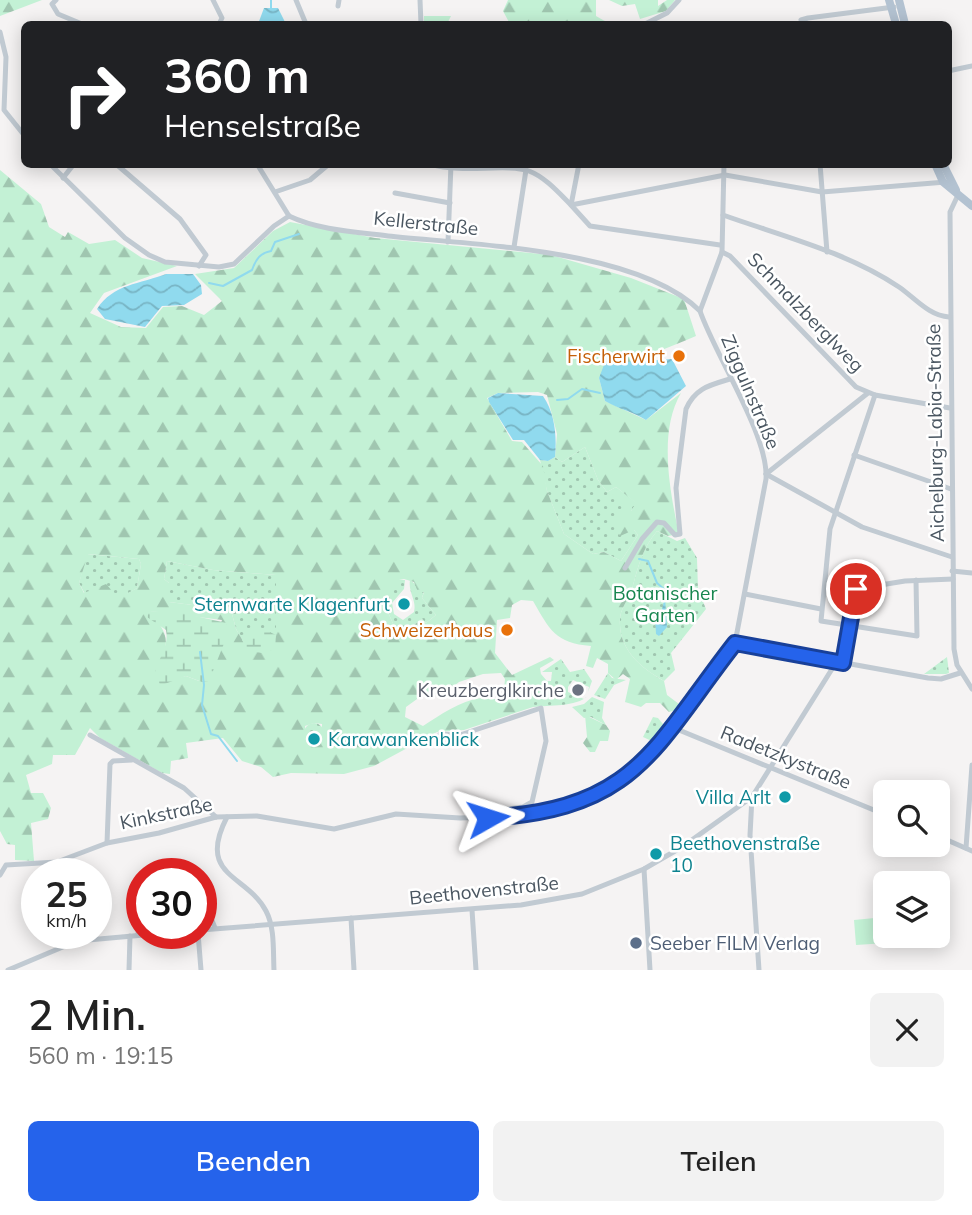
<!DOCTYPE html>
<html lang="de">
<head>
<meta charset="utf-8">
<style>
  :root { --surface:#fff; --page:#f2f2f2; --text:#222; --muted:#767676; --accent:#2563eb }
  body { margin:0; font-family:Mulish,sans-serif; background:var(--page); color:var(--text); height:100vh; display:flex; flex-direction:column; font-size:26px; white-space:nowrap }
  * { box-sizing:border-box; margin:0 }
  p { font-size:23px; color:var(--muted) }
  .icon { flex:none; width:38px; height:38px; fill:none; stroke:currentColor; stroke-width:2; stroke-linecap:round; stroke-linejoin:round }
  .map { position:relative; height:970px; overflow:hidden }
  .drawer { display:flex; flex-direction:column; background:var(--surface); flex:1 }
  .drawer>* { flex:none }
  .guide { position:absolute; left:21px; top:21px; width:931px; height:147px; border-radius:10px; box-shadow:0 4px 18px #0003; background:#202124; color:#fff; overflow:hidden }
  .fabs { position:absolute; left:873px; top:780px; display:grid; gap:14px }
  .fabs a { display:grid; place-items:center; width:77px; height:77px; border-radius:10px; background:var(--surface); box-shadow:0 4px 18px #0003; font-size:35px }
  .speed { position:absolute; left:21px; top:858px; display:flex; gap:14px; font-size:35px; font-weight:700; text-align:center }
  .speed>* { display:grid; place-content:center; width:91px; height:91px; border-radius:50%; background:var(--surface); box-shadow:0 4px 18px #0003; line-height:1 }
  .speed small { font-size:18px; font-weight:400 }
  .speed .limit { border:10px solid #d22; background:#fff; color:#111 }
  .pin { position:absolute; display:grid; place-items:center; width:60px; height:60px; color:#fff; margin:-30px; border:4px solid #fff; border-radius:50%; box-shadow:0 2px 7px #0007 }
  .me { position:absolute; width:77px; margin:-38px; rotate:84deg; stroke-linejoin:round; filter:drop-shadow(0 0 5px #0008) }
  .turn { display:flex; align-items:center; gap:24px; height:147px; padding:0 28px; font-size:32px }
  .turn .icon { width:91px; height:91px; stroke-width:2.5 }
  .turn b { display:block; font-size:49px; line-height:60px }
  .round { display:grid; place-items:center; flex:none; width:74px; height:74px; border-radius:10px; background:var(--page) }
  .overview { display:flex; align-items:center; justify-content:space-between; height:119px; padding:0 28px }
  h1 { font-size:42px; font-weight:600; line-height:52px }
  .button { display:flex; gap:14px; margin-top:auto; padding:14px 28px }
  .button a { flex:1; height:80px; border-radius:10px; background:var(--accent); color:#fff; font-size:28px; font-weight:600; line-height:80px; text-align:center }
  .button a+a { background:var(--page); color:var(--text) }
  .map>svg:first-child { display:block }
  .grass { fill:url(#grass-dots) }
  .forest { fill:url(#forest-firs); fill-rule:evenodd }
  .wetland { fill:url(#wetland-marsh) }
  .park { fill:#c3f1d5 }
  .water { fill:url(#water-waves) }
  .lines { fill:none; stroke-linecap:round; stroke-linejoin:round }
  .stream { stroke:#90daee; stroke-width:2 }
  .street { stroke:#c1cad2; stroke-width:5 }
  .primary { stroke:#b3c2d1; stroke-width:8 }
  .route-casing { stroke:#184099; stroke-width:18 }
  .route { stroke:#2563eb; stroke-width:12 }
  .food-dot { fill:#e8710a; stroke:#fff; stroke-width:2.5 }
  .culture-dot { fill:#0f9aa8; stroke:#fff; stroke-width:2.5 }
  .worship-dot { fill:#6b7280; stroke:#fff; stroke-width:2.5 }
  .service-dot { fill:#5c6f8a; stroke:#fff; stroke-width:2.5 }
  .labels { text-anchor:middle; stroke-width:5; stroke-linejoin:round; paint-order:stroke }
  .street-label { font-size:19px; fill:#4a5661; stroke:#fff }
  .food-label { font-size:19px; fill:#c56008; stroke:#fff; text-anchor:end }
  .park-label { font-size:19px; fill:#17864f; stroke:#fff }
  .culture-label { font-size:19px; fill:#0d838f; stroke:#fff; text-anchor:end }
  .worship-label { font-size:19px; fill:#5b616d; stroke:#fff; text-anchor:end }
  .service-label { font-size:19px; fill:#4e5e75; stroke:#fff; text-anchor:start }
</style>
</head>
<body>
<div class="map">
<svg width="972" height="970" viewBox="0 0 972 970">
  <defs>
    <pattern id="grass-dots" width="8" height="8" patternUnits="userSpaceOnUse" patternTransform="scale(1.75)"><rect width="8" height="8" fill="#c3f1d5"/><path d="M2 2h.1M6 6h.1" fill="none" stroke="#a0c6b0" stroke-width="1.8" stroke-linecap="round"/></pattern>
    <pattern id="forest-firs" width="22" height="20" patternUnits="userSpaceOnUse" patternTransform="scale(1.75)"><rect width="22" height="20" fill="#c3f1d5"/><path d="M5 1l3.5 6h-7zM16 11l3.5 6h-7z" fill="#a0c6b0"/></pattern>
    <pattern id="wetland-marsh" width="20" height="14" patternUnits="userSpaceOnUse" patternTransform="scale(1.75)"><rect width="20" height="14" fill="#c3f1d5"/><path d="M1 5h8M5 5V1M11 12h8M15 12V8" fill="none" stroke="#a0c6b0"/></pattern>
    <pattern id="water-waves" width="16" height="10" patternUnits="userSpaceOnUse" patternTransform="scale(1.75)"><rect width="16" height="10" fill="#90daee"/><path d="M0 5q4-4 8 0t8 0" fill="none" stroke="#78b4c4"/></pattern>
  </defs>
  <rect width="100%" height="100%" fill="#f5f3f3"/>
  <g class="grass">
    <polygon points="585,447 598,480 607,492 616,487 637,503 631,511 634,530 638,535 621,561 604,552 593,554 564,534 547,491 540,460 548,461 555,457 562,462"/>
    <path d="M657 531 677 541 685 538 697 558 698 589 706 609 671 653 675 670 664 681C640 667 618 649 620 619 620 609 629 599 632 589 638 567 642 549 657 531Z"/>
    <polygon points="87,554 139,559 141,564 137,588 119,599 85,594 79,583"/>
    <polygon points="167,561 213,570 276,575 276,635 248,651 236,629 231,610 169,602 169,583 164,579"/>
    <path d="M394 580H405L404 589 392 603 394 614 403 620 414 612C417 600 408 593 410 580L424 591 422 598 436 615 426 623 422 619 407 630 394 626 384 603Z"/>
    <polygon points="947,657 949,673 946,674 924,674"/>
    <path d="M561 659 570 672 584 669 592 681 588 692 589 687 573 680 568 687V692L584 699 588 696C576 707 549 705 533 707V695L539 693 541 674 547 681H551L552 672H542Z"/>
    <polygon points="608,673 612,678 626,680 614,685 605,699 594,695"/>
    <polygon points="592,697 604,702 602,718 606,725 591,717 584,718 572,707 584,704"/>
    <polygon points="653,717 658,718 667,729 656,743 643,737"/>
    <circle cx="314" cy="733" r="10"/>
  </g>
  <g class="forest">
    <polygon points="0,0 42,0 0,16"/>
    <polygon points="508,0 596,0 596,16 610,24 510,24 503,11"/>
    <polygon points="609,0 658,0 658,6 667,0 675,0 666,11 640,19 635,4 622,6"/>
    <polygon points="424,16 451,16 447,24 424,24"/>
    <path d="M0 170 41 204 49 227 65 237 68 232 89 244 115 240 142 258 177 266 104 293 90 313 121 327 146 328 163 307 182 306 204 315 222 301 195 274 234 268 273 231 290 222 375 238 551 255 631 278 684 299 696 336C663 351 629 360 599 378L605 401 646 420 681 393C658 432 670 492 679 534L668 536 657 531C642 549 638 567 632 589 629 599 620 609 620 619 618 649 640 667 664 681L667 695 679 704 676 710 669 712 660 703H646L641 707 625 702 630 679 623 674 616 680 608 673V664L597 658 593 668 586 666 591 646C555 643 550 630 533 601L521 600 512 605 510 618 497 620 495 653 512 675 550 657 554 660 540 668 542 681 557 689 556 695H534L533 707 464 730 437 732 374 766 344 774 291 773 273 777 261 767 242 761 223 738 186 743 188 758 171 761 170 774 162 773 100 738 90 728 75 755H53L52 764 26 775 31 793H43L51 808 48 819 31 823 34 861 15 860V845L7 844 0 831ZM538 392 547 395 557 434 555 457 562 462 585 447 598 480 607 492 616 487 636 503 631 511 614 517 620 536 634 530 638 535 621 561 604 552 593 554 564 534 547 491 543 466 522 442 512 441 487 398 498 393ZM88 554 139 559 141 564 137 588 119 598 106 584 84 593 79 583ZM167 561 213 570 276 575V635L248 650 236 629 231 610 169 602V583L164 579ZM404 579 414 582 418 592H424L422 598 436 615 426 623 422 619 407 630 394 626 384 603 394 590V581ZM150 611 222 620 199 681 186 676 178 678 160 661C172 638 164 630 150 611ZM501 673 505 679 503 698C494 701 489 697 481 698 460 701 440 715 423 726L405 717 406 707 424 694H444L459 682 483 674ZM314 723 322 724V738L313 743 307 742 305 726Z"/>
    <polygon points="585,715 606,725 610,731 608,741 600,741 595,752 590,752 583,743 587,737"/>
  </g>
  <g class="wetland">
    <path d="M149 611 177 612 227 623 225 641 209 681 202 682 186 676 162 685 155 681C153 663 170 650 166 630L147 617Z"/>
    <polygon points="257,626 276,635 275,649 262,653 248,651 242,640 243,634"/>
  </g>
  <g class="park">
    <polygon points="617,489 635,503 630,510 612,496"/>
    <polygon points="885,917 886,936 901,936 902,942 856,945 854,920"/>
  </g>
  <g class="water">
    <polygon points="264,8 278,8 286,24 258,24"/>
    <path d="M166 274H193L201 285 202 294 184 305 162 306 145 327 105 319 97 309C113 284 140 284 166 274Z"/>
    <path d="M620 356 627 362 672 359 686 386 646 420C633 412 619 409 605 401L599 378 607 357Z"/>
    <path d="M498 393 543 396C555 413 557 437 555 457L548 461 540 460 524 440H513L489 402 488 398Z"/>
    <polygon points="665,597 667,627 659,636 656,634 655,617 661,613"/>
  </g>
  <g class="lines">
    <g class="stream">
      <polyline points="271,0 271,8"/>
      <path d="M209 283 223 286 252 270C256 259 260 253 271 251L275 242 299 234"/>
      <polyline points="557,400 568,399 582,389 600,393"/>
      <polyline points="639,559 648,561 657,583 665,590 665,597"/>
      <polyline points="200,652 204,685 202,705"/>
      <polyline points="202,705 211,734 218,736 237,761"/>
    </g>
    <g class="street">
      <polyline points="56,0 52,4 58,14 82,24"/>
      <polyline points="213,0 222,18 219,24"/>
      <polyline points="296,0 306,24"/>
      <polyline points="420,0 421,24"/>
      <polyline points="338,6 339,0"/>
      <polyline points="645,24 667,13 679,0"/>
      <polyline points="803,24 801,20 808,18 894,7"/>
      <polyline points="0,32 6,57 4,110 24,135"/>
      <polyline points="948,71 972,66"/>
      <polyline points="50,164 125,238 149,255 165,262 219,267 234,264 274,226 289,216"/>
      <polyline points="116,164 180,219 206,255 199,266"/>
      <polyline points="257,164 289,216"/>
      <path d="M431 164C463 174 505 163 529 171 545 177 559 193 571 205L725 175 822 192 946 182"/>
      <polyline points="579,164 571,205 590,226 720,245"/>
      <polyline points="820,164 827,252"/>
      <polyline points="63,178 74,164"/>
      <polyline points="275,192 310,180 329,164"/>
      <polyline points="395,193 450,203"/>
      <polyline points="958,195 950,212 954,649 957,665 972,689"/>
      <path d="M723 215C782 236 847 252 899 287 915 298 929 316 949 317"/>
      <path d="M289 216C318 230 356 232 388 236 474 245 638 249 700 311"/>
      <polyline points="448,242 451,164"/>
      <polyline points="514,247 526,170"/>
      <polyline points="722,252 730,256 856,387 875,395 950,408"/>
      <polyline points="875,395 830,529 821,621 917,636 916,580"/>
      <polyline points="854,455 951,489"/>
      <polyline points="766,474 862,527 952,557"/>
      <polyline points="766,474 868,393"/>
      <path d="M625 568 642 539 657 522 664 523 675 535 680 534 676 488 686 409C695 388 710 385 730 379"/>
      <polyline points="952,571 972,573"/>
      <polyline points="745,594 821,609"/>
      <polyline points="735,643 928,678 941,679 960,673"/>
      <polyline points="843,663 856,589 905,581 953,579"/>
      <polyline points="674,728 886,815"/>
      <polyline points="440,734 460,735 541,708 546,741 532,802 523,807 492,811 488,818"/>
      <polyline points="90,735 184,788 216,817"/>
      <polyline points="752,797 750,835 759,970"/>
      <path d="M227 817C196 877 247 874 266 911 275 928 273 951 274 970"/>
      <polyline points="938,836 972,851"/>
      <polyline points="107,843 110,764 113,761 132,760"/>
      <polyline points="966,848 972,765"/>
      <polyline points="644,869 650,970"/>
      <path d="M0 875 6 865 57 862 107 843 159 833 216 817 257 816 334 829 396 814 460 818 517 816 569 805 604 791 644 762 674 728 735 643 766 479C769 436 715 355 700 311L722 252 724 164"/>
      <polyline points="201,893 215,928"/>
      <polyline points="472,910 476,970"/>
      <polyline points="351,918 354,970"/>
      <polyline points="201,930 521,905 582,894 644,869 682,847 752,797 837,661"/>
      <polyline points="198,933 201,970"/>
      <polyline points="138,935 142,890"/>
      <polyline points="8,970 77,941 166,933"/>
      <polyline points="129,970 130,936"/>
    </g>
    <g class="primary">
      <polyline points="889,0 896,24"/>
      <polyline points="899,0 905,24"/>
      <polyline points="935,164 943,182 972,206"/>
      <polyline points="943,164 956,190"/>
    </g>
  </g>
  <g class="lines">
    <defs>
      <path id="route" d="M488 818C637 809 653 748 735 643L843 663 856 589"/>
    </defs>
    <use href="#route" class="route-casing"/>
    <use href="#route" class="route"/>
  </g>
  <g class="food-dot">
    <circle cx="679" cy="356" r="7"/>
    <circle cx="507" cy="630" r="7"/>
  </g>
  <g class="culture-dot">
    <circle cx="404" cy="604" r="7"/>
    <circle cx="314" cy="739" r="7"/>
    <circle cx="785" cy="797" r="7"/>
    <circle cx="656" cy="854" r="7"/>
  </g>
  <circle class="worship-dot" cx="578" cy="690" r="7"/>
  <circle class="service-dot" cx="636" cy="943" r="7"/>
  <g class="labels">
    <g class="street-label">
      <text transform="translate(426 223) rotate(6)" y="7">Kellerstraße</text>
      <text transform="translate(806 312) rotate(46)" y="7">Schmalzberglweg</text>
      <text transform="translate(751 392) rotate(67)" y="7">Ziggulnstraße</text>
      <text transform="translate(935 433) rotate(-91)" y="7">Aichelburg-Labia-Straße</text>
      <text transform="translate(786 757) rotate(22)" y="7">Radetzkystraße</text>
      <text transform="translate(166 813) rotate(-12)" y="7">Kinkstraße</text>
      <text transform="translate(484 890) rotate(-6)" y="7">Beethovenstraße</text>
    </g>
    <g class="food-label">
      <text x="665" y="363">Fischerwirt</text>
      <text x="493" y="637">Schweizerhaus</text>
    </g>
    <g class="park-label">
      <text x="665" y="600">Botanischer<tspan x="665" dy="22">Garten</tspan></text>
    </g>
    <g class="culture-label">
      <text x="390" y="611">Sternwarte Klagenfurt</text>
      <text x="328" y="746" text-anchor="start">Karawankenblick</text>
      <text x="771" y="804">Villa Arlt</text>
      <text x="670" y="850" text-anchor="start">Beethovenstraße<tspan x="670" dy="22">10</tspan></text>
    </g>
    <g class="worship-label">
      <text x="564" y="697">Kreuzberglkirche</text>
    </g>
    <g class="service-label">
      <text x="650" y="950">Seeber FILM Verlag</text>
    </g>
  </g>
</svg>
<div class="fabs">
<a><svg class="icon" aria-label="search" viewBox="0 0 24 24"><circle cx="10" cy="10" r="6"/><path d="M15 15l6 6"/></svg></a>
<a><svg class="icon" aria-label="layers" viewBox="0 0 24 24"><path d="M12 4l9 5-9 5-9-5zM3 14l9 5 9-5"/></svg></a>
</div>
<div class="speed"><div>25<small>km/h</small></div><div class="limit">30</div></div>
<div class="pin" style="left:856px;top:589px;background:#d93025"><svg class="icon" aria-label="arrive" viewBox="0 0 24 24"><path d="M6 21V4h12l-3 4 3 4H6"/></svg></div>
<svg class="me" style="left:488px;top:818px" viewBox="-20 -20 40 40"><path d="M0-17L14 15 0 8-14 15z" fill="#2563eb" stroke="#fff" stroke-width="4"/></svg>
<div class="guide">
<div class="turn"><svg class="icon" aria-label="right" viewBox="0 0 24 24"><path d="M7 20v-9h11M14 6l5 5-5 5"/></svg><div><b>360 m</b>Henselstraße</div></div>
</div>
</div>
<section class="drawer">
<div class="overview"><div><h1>2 Min.</h1><p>560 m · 19:15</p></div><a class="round"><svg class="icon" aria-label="close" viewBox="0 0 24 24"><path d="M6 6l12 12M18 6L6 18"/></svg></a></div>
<div class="button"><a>Beenden</a><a>Teilen</a></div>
</section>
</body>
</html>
